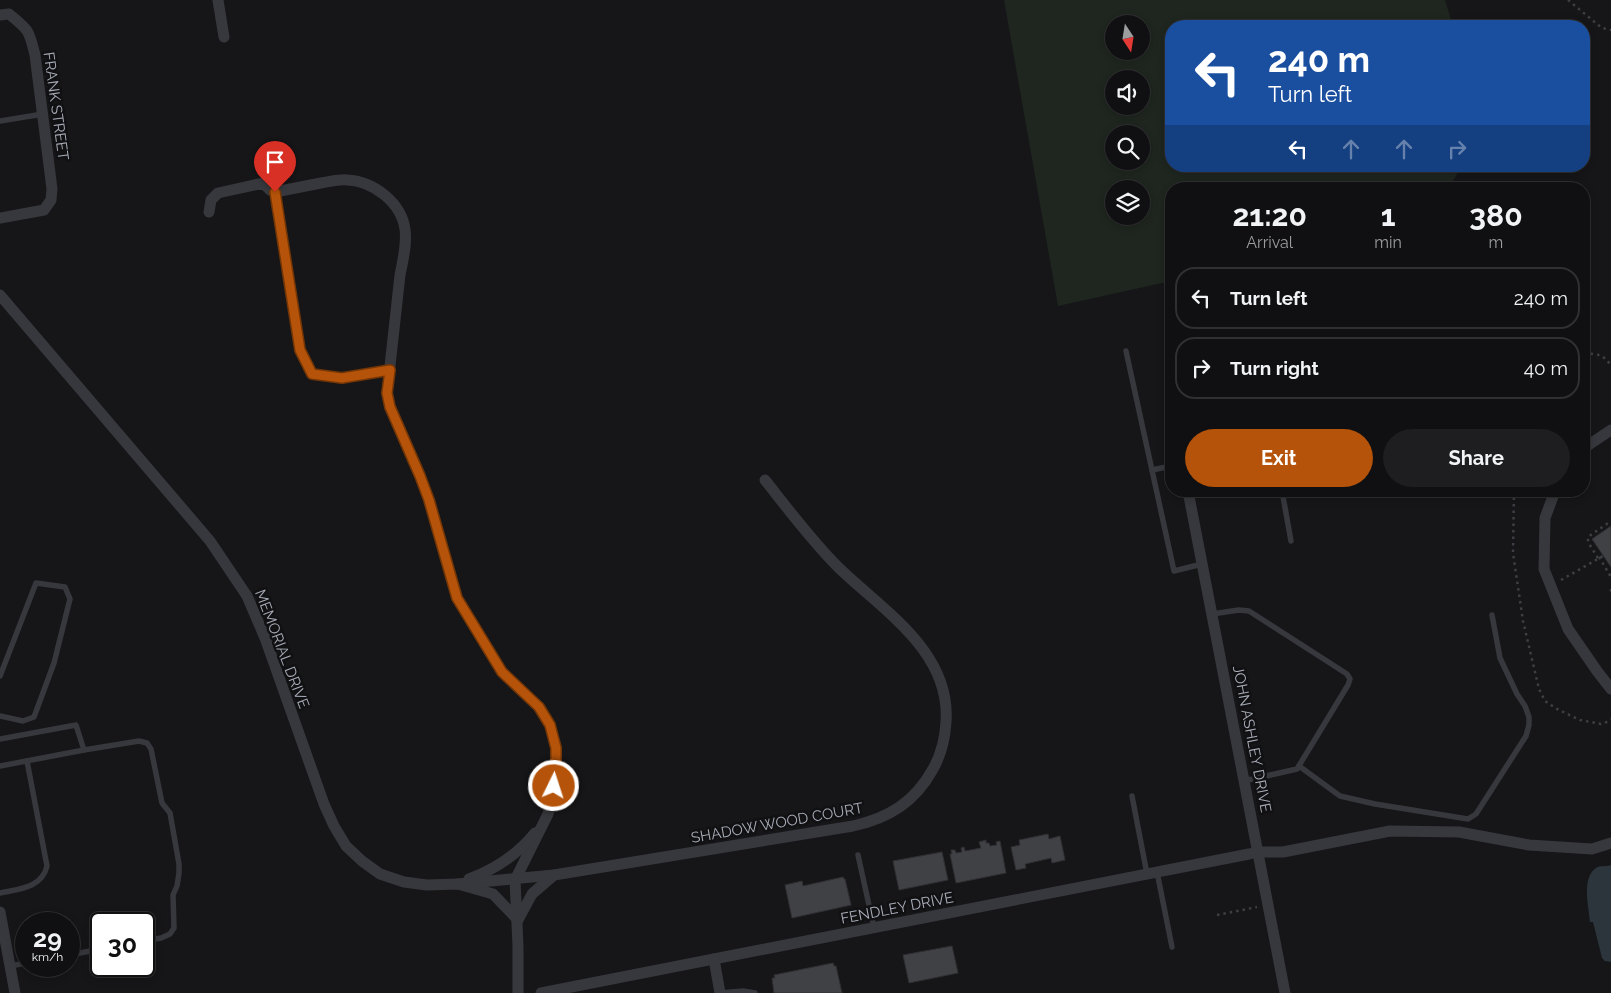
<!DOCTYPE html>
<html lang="en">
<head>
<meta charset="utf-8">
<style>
  :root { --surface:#101012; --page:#1e1e20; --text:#f1f3f6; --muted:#9c9d9f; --line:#303032; --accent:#b45309 }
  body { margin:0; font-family:Raleway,sans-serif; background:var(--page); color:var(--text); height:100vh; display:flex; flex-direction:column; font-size:19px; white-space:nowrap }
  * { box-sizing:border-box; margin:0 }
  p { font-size:16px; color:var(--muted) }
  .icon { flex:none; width:28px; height:28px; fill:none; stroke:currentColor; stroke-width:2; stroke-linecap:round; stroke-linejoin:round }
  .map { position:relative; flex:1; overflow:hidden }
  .drawer { position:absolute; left:1165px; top:182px; width:425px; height:315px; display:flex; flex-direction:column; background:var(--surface); border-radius:20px; box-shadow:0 2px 8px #0003,0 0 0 1px var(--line) }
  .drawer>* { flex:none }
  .hud { position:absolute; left:1165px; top:20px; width:425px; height:152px; border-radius:20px; box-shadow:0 2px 8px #0003,0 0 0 1px var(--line); background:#1a4fa0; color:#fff; overflow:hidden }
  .needle { width:32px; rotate:168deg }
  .buttons { position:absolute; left:1105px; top:15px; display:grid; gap:10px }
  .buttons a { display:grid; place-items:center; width:45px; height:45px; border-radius:50%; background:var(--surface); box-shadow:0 2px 8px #0003,0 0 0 1px var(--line); font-size:25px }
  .speed { position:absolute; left:15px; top:912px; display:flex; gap:10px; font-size:25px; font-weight:700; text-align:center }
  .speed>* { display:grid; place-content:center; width:65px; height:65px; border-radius:50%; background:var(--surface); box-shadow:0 2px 8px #0003,0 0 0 1px var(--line); line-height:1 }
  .speed small { font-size:12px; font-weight:400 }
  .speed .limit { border:2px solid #111; border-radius:8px; background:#fff; color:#111 }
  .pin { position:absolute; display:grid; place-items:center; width:42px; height:42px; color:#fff; margin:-51px -21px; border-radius:50% 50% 50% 0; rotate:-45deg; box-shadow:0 0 5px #0007 }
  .pin .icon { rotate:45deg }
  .me { position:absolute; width:55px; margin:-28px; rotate:4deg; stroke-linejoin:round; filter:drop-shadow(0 0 4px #0008) }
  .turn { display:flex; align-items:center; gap:18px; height:105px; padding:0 20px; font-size:22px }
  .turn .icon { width:65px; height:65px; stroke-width:2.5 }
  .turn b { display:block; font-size:35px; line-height:42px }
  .lanes { display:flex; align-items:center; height:48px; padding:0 20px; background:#0003; justify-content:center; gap:25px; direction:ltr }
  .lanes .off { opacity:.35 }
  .eta { display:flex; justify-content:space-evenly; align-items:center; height:85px; text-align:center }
  .eta b { font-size:30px; font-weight:700; line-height:35px }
  .button { display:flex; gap:10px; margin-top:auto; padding:10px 20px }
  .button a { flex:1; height:58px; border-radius:30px; background:var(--accent); color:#fff; font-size:20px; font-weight:700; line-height:58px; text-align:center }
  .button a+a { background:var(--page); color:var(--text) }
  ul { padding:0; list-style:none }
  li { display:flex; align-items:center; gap:15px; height:62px; margin:0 10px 8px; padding:0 10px; border:2px solid var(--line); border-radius:20px }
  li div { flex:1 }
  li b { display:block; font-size:19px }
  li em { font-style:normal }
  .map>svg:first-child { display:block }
  .green { fill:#1e261f; fill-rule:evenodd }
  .water { fill:#2c353c }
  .building { fill:#404145; stroke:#303034 }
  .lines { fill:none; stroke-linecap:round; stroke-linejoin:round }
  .path { stroke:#3d3f44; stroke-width:2.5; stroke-dasharray:2.5 4; stroke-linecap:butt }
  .service { stroke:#37383d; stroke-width:5.5 }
  .minor { stroke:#37383d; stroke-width:11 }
  .route-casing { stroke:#753606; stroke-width:12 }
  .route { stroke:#b45309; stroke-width:9 }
  .labels { text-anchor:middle; stroke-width:5; stroke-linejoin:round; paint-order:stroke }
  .street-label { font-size:15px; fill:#a8adb8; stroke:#111113 }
</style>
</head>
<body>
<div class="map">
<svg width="1611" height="993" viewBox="0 0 1611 993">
  <rect width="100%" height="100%" fill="#161618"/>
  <path class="green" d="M1004 0H1445L1453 26H1171V166H1461L1449 189H1171V281L1058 306ZM1114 24H1141V51H1114ZM1114 79H1141V106H1114ZM1114 134H1141V161H1114ZM1114 189H1141V216H1114Z"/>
  <path class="water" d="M1611 865V962L1605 961 1602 958 1593 922H1590C1589 907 1581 878 1596 868 1600 865 1606 867 1611 865Z"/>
  <g class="building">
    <polygon points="1611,526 1611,567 1592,539"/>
    <polygon points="1048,834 1049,839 1060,836 1065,860 1052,863 1051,858 1025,864 1026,868 1016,870 1011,847 1020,845 1019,840"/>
    <polygon points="986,840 986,843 989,843 990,846 997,845 996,842 1000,841 1006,873 956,883 950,854 952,854 951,850 955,850 956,853 962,852 961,848 964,847 965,851 981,848 979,842"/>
    <polygon points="942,852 948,880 899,890 893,861"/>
    <polygon points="843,877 844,879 845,879 851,905 792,918 785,885 802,881 803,886"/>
    <polygon points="952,946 958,973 909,983 903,955"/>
    <polygon points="833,963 834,966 836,966 842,993 774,993 772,978 775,978 774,975"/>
  </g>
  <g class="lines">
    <g class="path">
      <polyline points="1568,0 1602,28 1611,30"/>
      <path d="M1584 354C1596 353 1605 355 1611 366"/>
      <polyline points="1514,491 1513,553 1523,621 1539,689 1545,701 1557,709 1580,720 1601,724 1605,723 1611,719"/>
      <polyline points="1599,557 1611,577"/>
      <polyline points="1598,558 1588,542 1588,537 1611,521"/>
      <polyline points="1561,580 1603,556"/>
      <polyline points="1611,589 1611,595"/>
      <polyline points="1217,915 1257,907"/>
    </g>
    <g class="service">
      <polyline points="0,121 43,114"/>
      <polyline points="275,192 300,350 311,373 343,378 390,370"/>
      <polyline points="1126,351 1174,571 1202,564"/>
      <polyline points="1152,470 1171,466"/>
      <polyline points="1282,491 1291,541"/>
      <polyline points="1212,614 1239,610 1249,611 1347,674 1350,679 1348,685 1297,769 1244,781"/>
      <polyline points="0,676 36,583 65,587 70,599 54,663 34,717 23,721 0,716"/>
      <polyline points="0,739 76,725 84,750 0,766"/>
      <polyline points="84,750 139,741 147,743 151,749 162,803 170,813 179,864 179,873 177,886 173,895 174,928 170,934 161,938 144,941"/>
      <polyline points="1299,766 1340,796 1375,804 1468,819 1476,814 1526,736 1529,725 1529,717 1525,706 1517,694 1500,658 1492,615"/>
      <polyline points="1132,796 1147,874"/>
      <polyline points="858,855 874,928"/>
      <polyline points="1157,872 1172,947"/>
      <path d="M0 893C19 889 42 888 47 866L27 761"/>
      <polyline points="69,955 101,949"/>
      <polyline points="10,966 26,963"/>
      <polyline points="720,993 743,991 755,993"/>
    </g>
    <g class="minor">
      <polyline points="218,0 224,37"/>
      <path d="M0 15 9 14C29 30 29 30 35 55L52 189 51 200 44 210 0 218"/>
      <path d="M209 212 211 200 218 193 263 183 270 190 275 192C290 189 306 186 321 183 329 182 339 179 347 180 373 181 401 202 405 229 407 244 403 260 400 275L387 393 390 407 420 475 429 500 457 598 502 672 539 707 550 725 556 748V772L552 800 548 814 515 880 518 946V993"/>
      <polyline points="0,295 210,541 247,596 265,638 324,804 334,826 346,846 362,861 380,874 404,882 427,885 458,884 493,894 518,920"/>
      <polyline points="1584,448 1611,430"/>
      <polyline points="1188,491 1285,993"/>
      <polyline points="1555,491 1545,518 1544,569 1568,629 1597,671 1611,689"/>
      <path d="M469 879C496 869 517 855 535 833"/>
      <path d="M458 884 554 875 853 826C889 818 915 802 933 769 941 755 945 739 946 722 951 651 882 610 838 567 811 540 788 509 765 480"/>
      <polyline points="0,912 15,993"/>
      <polyline points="518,920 532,894 554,875"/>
      <polyline points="714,959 720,993"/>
      <polyline points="541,993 1249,854 1258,852 1283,852 1390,831 1459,832 1529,845 1592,849 1611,843"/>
    </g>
  </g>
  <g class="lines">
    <defs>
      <polyline id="route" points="275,192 300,350 312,374 342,378 390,370 387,393 390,407 420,476 429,500 457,598 502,672 539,707 550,725 556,748 556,772 554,786"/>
    </defs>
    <use href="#route" class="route-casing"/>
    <use href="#route" class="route"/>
  </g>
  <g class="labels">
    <g class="street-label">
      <text transform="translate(56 106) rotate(82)" y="5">FRANK STREET</text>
      <text transform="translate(282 649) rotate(69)" y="5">MEMORIAL DRIVE</text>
      <text transform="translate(1252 739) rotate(79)" y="5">JOHN ASHLEY DRIVE</text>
      <text transform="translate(777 823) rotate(-10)" y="5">SHADOW WOOD COURT</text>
      <text transform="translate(897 908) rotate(-11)" y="5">FENDLEY DRIVE</text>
    </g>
  </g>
</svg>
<div class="buttons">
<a><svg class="needle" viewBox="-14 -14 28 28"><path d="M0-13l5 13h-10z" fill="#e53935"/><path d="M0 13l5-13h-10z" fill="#9c9d9f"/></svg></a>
<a><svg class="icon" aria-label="sound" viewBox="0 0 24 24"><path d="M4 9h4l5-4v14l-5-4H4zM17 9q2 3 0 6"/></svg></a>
<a><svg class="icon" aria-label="search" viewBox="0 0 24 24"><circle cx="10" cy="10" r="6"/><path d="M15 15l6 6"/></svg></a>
<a><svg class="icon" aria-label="layers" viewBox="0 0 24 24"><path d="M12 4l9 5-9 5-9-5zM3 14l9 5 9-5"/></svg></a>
</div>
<div class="speed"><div>29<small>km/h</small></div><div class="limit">30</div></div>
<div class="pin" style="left:275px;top:192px;background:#d93025"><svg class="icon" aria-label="arrive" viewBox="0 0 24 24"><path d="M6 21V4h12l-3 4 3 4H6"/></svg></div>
<svg class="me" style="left:554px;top:786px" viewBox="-20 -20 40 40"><circle r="17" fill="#b45309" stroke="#fff" stroke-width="3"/><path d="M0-11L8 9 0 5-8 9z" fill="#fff"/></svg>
<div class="hud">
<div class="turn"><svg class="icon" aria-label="left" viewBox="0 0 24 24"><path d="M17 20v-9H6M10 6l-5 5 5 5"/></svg><div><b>240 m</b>Turn left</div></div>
<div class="lanes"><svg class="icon" aria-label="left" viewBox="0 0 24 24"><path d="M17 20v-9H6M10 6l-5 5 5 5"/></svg><svg class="icon off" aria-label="ahead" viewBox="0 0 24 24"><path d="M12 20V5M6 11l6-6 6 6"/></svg><svg class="icon off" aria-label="ahead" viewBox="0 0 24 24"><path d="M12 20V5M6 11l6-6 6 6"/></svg><svg class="icon off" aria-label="right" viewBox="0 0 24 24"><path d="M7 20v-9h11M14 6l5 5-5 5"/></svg></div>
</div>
<section class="drawer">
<div class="eta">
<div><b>21:20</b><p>Arrival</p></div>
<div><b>1</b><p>min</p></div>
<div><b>380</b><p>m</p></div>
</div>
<ul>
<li><svg class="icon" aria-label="left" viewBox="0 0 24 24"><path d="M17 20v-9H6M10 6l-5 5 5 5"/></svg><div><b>Turn left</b></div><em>240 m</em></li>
<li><svg class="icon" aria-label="right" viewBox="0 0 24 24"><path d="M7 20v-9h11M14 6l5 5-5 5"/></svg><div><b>Turn right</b></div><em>40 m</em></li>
</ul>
<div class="button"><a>Exit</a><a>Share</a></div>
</section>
</div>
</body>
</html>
